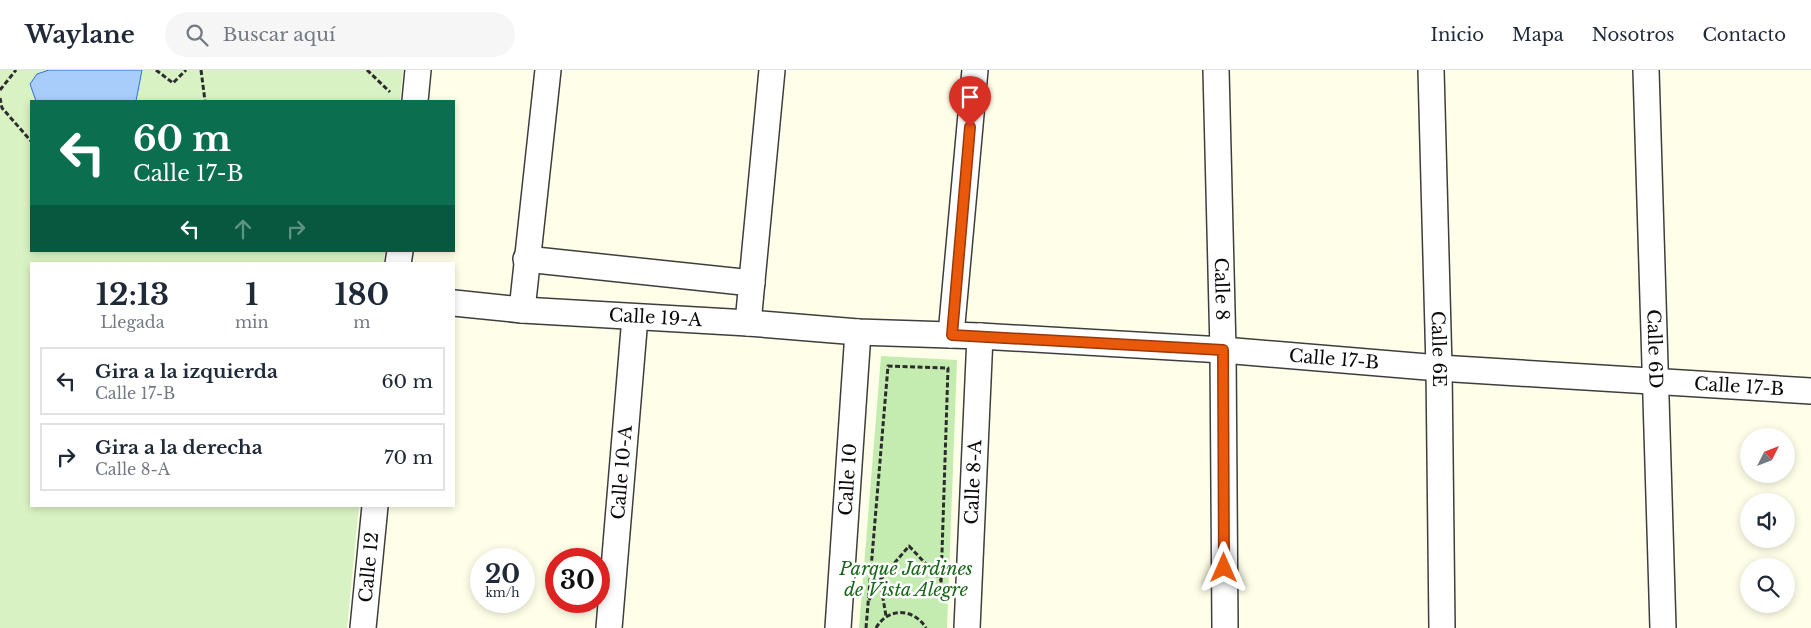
<!DOCTYPE html>
<html lang="es">
<head>
<meta charset="utf-8">
<style>
  :root { --surface:#fff; --page:#f6f6f7; --text:#1f2937; --muted:#747a83; --line:#e0e1e3 }
  body { margin:0; font-family:"Libre Baskerville",serif; background:var(--page); color:var(--text); height:100vh; display:flex; flex-direction:column; font-size:19px; white-space:nowrap }
  * { box-sizing:border-box; margin:0 }
  p { font-size:16px; color:var(--muted) }
  .icon { flex:none; width:28px; height:28px; fill:none; stroke:currentColor; stroke-width:2; stroke-linecap:round; stroke-linejoin:round }
  .map { position:relative; flex:1; overflow:hidden }
  .panel { position:absolute; left:30px; top:192px; width:425px; height:245px; display:flex; flex-direction:column; background:var(--surface); border-radius:0px; box-shadow:0 2px 8px #0003 }
  .panel>* { flex:none }
  .banner { position:absolute; left:30px; top:30px; width:425px; height:152px; border-radius:0px; box-shadow:0 2px 8px #0003; background:#0b6e4f; color:#fff; overflow:hidden }
  .needle { width:32px; rotate:48deg }
  .controls { position:absolute; left:1740px; top:358px; display:grid; gap:10px }
  .controls a { display:grid; place-items:center; width:55px; height:55px; border-radius:50%; background:var(--surface); box-shadow:0 2px 8px #0003; font-size:25px }
  .speed { position:absolute; left:470px; top:478px; display:flex; gap:10px; font-size:25px; font-weight:700; text-align:center }
  .speed>* { display:grid; place-content:center; width:65px; height:65px; border-radius:50%; background:var(--surface); box-shadow:0 2px 8px #0003; line-height:1 }
  .speed small { font-size:12px; font-weight:400 }
  .speed .limit { border:8px solid #d22; background:#fff; color:#111 }
  .pin { position:absolute; display:grid; place-items:center; width:42px; height:42px; color:#fff; margin:-51px -21px; border-radius:50% 50% 50% 0; rotate:-45deg; box-shadow:0 0 5px #0007 }
  .pin .icon { rotate:45deg }
  .me { position:absolute; width:55px; margin:-28px; rotate:0deg; stroke-linejoin:round; filter:drop-shadow(0 0 4px #0008) }
  .turn { display:flex; align-items:center; gap:18px; height:105px; padding:0 20px; font-size:22px }
  .turn .icon { width:65px; height:65px; stroke-width:2.5 }
  .turn b { display:block; font-size:35px; line-height:42px }
  .lanes { display:flex; align-items:center; height:48px; padding:0 20px; background:#0003; justify-content:center; gap:25px; direction:ltr }
  .lanes .off { opacity:.35 }
  .eta { display:flex; justify-content:space-evenly; align-items:center; height:85px; text-align:center }
  .eta b { font-size:30px; font-weight:800; line-height:35px }
  ul { padding:0; list-style:none }
  li { display:flex; align-items:center; gap:15px; height:68px; margin:0 10px 8px; padding:0 10px; border:2px solid var(--line); border-radius:0px }
  li div { flex:1 }
  li b { display:block; font-size:19px }
  li em { font-style:normal }
  header { display:flex; align-items:center; gap:30px; box-sizing:border-box; height:70px; padding:0 25px; background:var(--surface); border-bottom:1px solid var(--line) }
  header strong { font-size:24px }
  nav { display:flex; gap:28px; margin-inline-start:auto; font-size:18px }
  .search { width:350px; height:45px; background:var(--page); display:flex; align-items:center; gap:12px; box-sizing:border-box; padding:0 18px; border-radius:28px; color:var(--muted); font-size:19px }
  .map>svg:first-child { display:block }
  .green { fill:#c4ecb0 }
  .pitch { fill:#d9f2c3 }
  .water { fill:#a9cdfb; stroke:#2b72d7 }
  .lines { fill:none; stroke-linecap:round; stroke-linejoin:round }
  .street-casing { stroke:#3e3e3e; stroke-width:28 }
  .path { stroke:#2d2d2d; stroke-width:3; stroke-dasharray:5 2.5; stroke-linecap:butt }
  .street { stroke:#fff; stroke-width:25 }
  .route-casing { stroke:#983908; stroke-width:12 }
  .route { stroke:#ea580c; stroke-width:9 }
  .labels { text-anchor:middle; stroke-width:5; stroke-linejoin:round; paint-order:stroke }
  .street-label { font-size:18px; fill:#0b0b0b; stroke:#fff }
  .park-label { font-size:18px; font-style:italic; fill:#196718; stroke:#fff }
</style>
</head>
<body>
<header>
<strong>Waylane</strong>
<div class="search"><svg class="icon" aria-label="search" viewBox="0 0 24 24"><circle cx="10" cy="10" r="6"/><path d="M15 15l6 6"/></svg>Buscar aquí</div>
<nav><a>Inicio</a><a>Mapa</a><a>Nosotros</a><a>Contacto</a></nav>
</header>
<div class="map">
<svg width="1811" height="558" viewBox="0 0 1811 558">
  <rect width="100%" height="100%" fill="#ffffe9"/>
  <polygon class="green" points="881,286 957,290 947,558 859,558"/>
  <polygon class="pitch" points="0,0 403,0 400,31 31,31 31,181 385,181 384,194 31,194 31,436 359,436 347,558 0,558"/>
  <polygon class="water" points="49,0 142,0 136,31 36,31 30,14 37,4"/>
  <g class="lines">
    <defs>
      <g id="street">
        <path id="s1" d="M1216 0 1223 280 1225 558"/>
        <path id="s2" d="M1431 0 1439 298 1442 558"/>
        <path id="s3" d="M1646 0 1663 558"/>
        <polyline points="415,31 418,0"/>
        <polyline points="526,189 752,213"/>
        <polyline points="398,194 400,181"/>
        <path id="s4" d="M454 233 522 240 748 253 858 262 980 266 1223 280 1439 298 1811 321"/>
        <polyline points="522,240 548,0"/>
        <polyline points="748,253 772,0"/>
        <polyline points="951,265 975,0"/>
        <path id="s5" d="M363 558 375 436"/>
        <path id="s6" d="M609 558 635 247"/>
        <path id="s7" d="M838 558 858 262"/>
        <path id="s8" d="M967 558 980 266"/>
      </g>
    </defs>
    <use href="#street" class="street-casing"/>
    <g class="path">
      <polyline points="156,0 173,13 186,0"/>
      <polyline points="201,0 205,31"/>
      <polyline points="367,0 390,22"/>
      <polyline points="0,20 16,0"/>
      <polyline points="0,28 2,38 31,71"/>
      <polyline points="880,511 886,546"/>
      <polyline points="869,530 880,510 909,476 941,510"/>
      <polyline points="866,558 888,296 948,298 941,513"/>
      <path d="M876 558C888 537 914 538 926 558"/>
    </g>
    <use href="#street" class="street"/>
  </g>
  <g class="lines">
    <defs>
      <polyline id="route" points="970,57 952,265 1223,280 1224,498"/>
    </defs>
    <use href="#route" class="route-casing"/>
    <use href="#route" class="route"/>
  </g>
  <g class="labels">
    <g class="street-label">
      <text dy="6" stroke="none"><textPath href="#s1" startOffset="219">Calle 8</textPath></text>
      <text dy="6" stroke="none"><textPath href="#s4" startOffset="202">Calle 19-A</textPath></text>
      <text dy="6" stroke="none"><textPath href="#s2" startOffset="279">Calle 6E</textPath></text>
      <text dy="6" stroke="none"><textPath href="#s3" startOffset="279">Calle 6D</textPath></text>
      <text dy="6" stroke="none"><textPath href="#s4" startOffset="882">Calle 17-B</textPath></text>
      <text dy="6" stroke="none"><textPath href="#s4" startOffset="1288">Calle 17-B</textPath></text>
      <text dy="6" stroke="none"><textPath href="#s6" startOffset="156">Calle 10-A</textPath></text>
      <text dy="6" stroke="none"><textPath href="#s7" startOffset="149">Calle 10</textPath></text>
      <text dy="6" stroke="none"><textPath href="#s8" startOffset="146">Calle 8-A</textPath></text>
      <text dy="6" stroke="none"><textPath href="#s5" startOffset="61">Calle 12</textPath></text>
    </g>
    <g class="park-label">
      <text x="906" y="505">Parque Jardines<tspan x="906" dy="21">de Vista Alegre</tspan></text>
    </g>
  </g>
</svg>
<div class="controls">
<a><svg class="needle" viewBox="-14 -14 28 28"><path d="M0-13l5 13h-10z" fill="#e53935"/><path d="M0 13l5-13h-10z" fill="#747a83"/></svg></a>
<a><svg class="icon" aria-label="sound" viewBox="0 0 24 24"><path d="M4 9h4l5-4v14l-5-4H4zM17 9q2 3 0 6"/></svg></a>
<a><svg class="icon" aria-label="search" viewBox="0 0 24 24"><circle cx="10" cy="10" r="6"/><path d="M15 15l6 6"/></svg></a>
</div>
<div class="speed"><div>20<small>km/h</small></div><div class="limit">30</div></div>
<div class="pin" style="left:970px;top:57px;background:#d93025"><svg class="icon" aria-label="arrive" viewBox="0 0 24 24"><path d="M6 21V4h12l-3 4 3 4H6"/></svg></div>
<svg class="me" style="left:1224px;top:498px" viewBox="-20 -20 40 40"><path d="M0-17L14 15 0 8-14 15z" fill="#ea580c" stroke="#fff" stroke-width="4"/></svg>
<div class="banner">
<div class="turn"><svg class="icon" aria-label="left" viewBox="0 0 24 24"><path d="M17 20v-9H6M10 6l-5 5 5 5"/></svg><div><b>60 m</b>Calle 17-B</div></div>
<div class="lanes"><svg class="icon" aria-label="left" viewBox="0 0 24 24"><path d="M17 20v-9H6M10 6l-5 5 5 5"/></svg><svg class="icon off" aria-label="ahead" viewBox="0 0 24 24"><path d="M12 20V5M6 11l6-6 6 6"/></svg><svg class="icon off" aria-label="right" viewBox="0 0 24 24"><path d="M7 20v-9h11M14 6l5 5-5 5"/></svg></div>
</div>
<section class="panel">
<div class="eta">
<div><b>12:13</b><p>Llegada</p></div>
<div><b>1</b><p>min</p></div>
<div><b>180</b><p>m</p></div>
</div>
<ul>
<li><svg class="icon" aria-label="left" viewBox="0 0 24 24"><path d="M17 20v-9H6M10 6l-5 5 5 5"/></svg><div><b>Gira a la izquierda</b><p>Calle 17-B</p></div><em>60 m</em></li>
<li><svg class="icon" aria-label="right" viewBox="0 0 24 24"><path d="M7 20v-9h11M14 6l5 5-5 5"/></svg><div><b>Gira a la derecha</b><p>Calle 8-A</p></div><em>70 m</em></li>
</ul>
</section>
</div>
</body>
</html>
